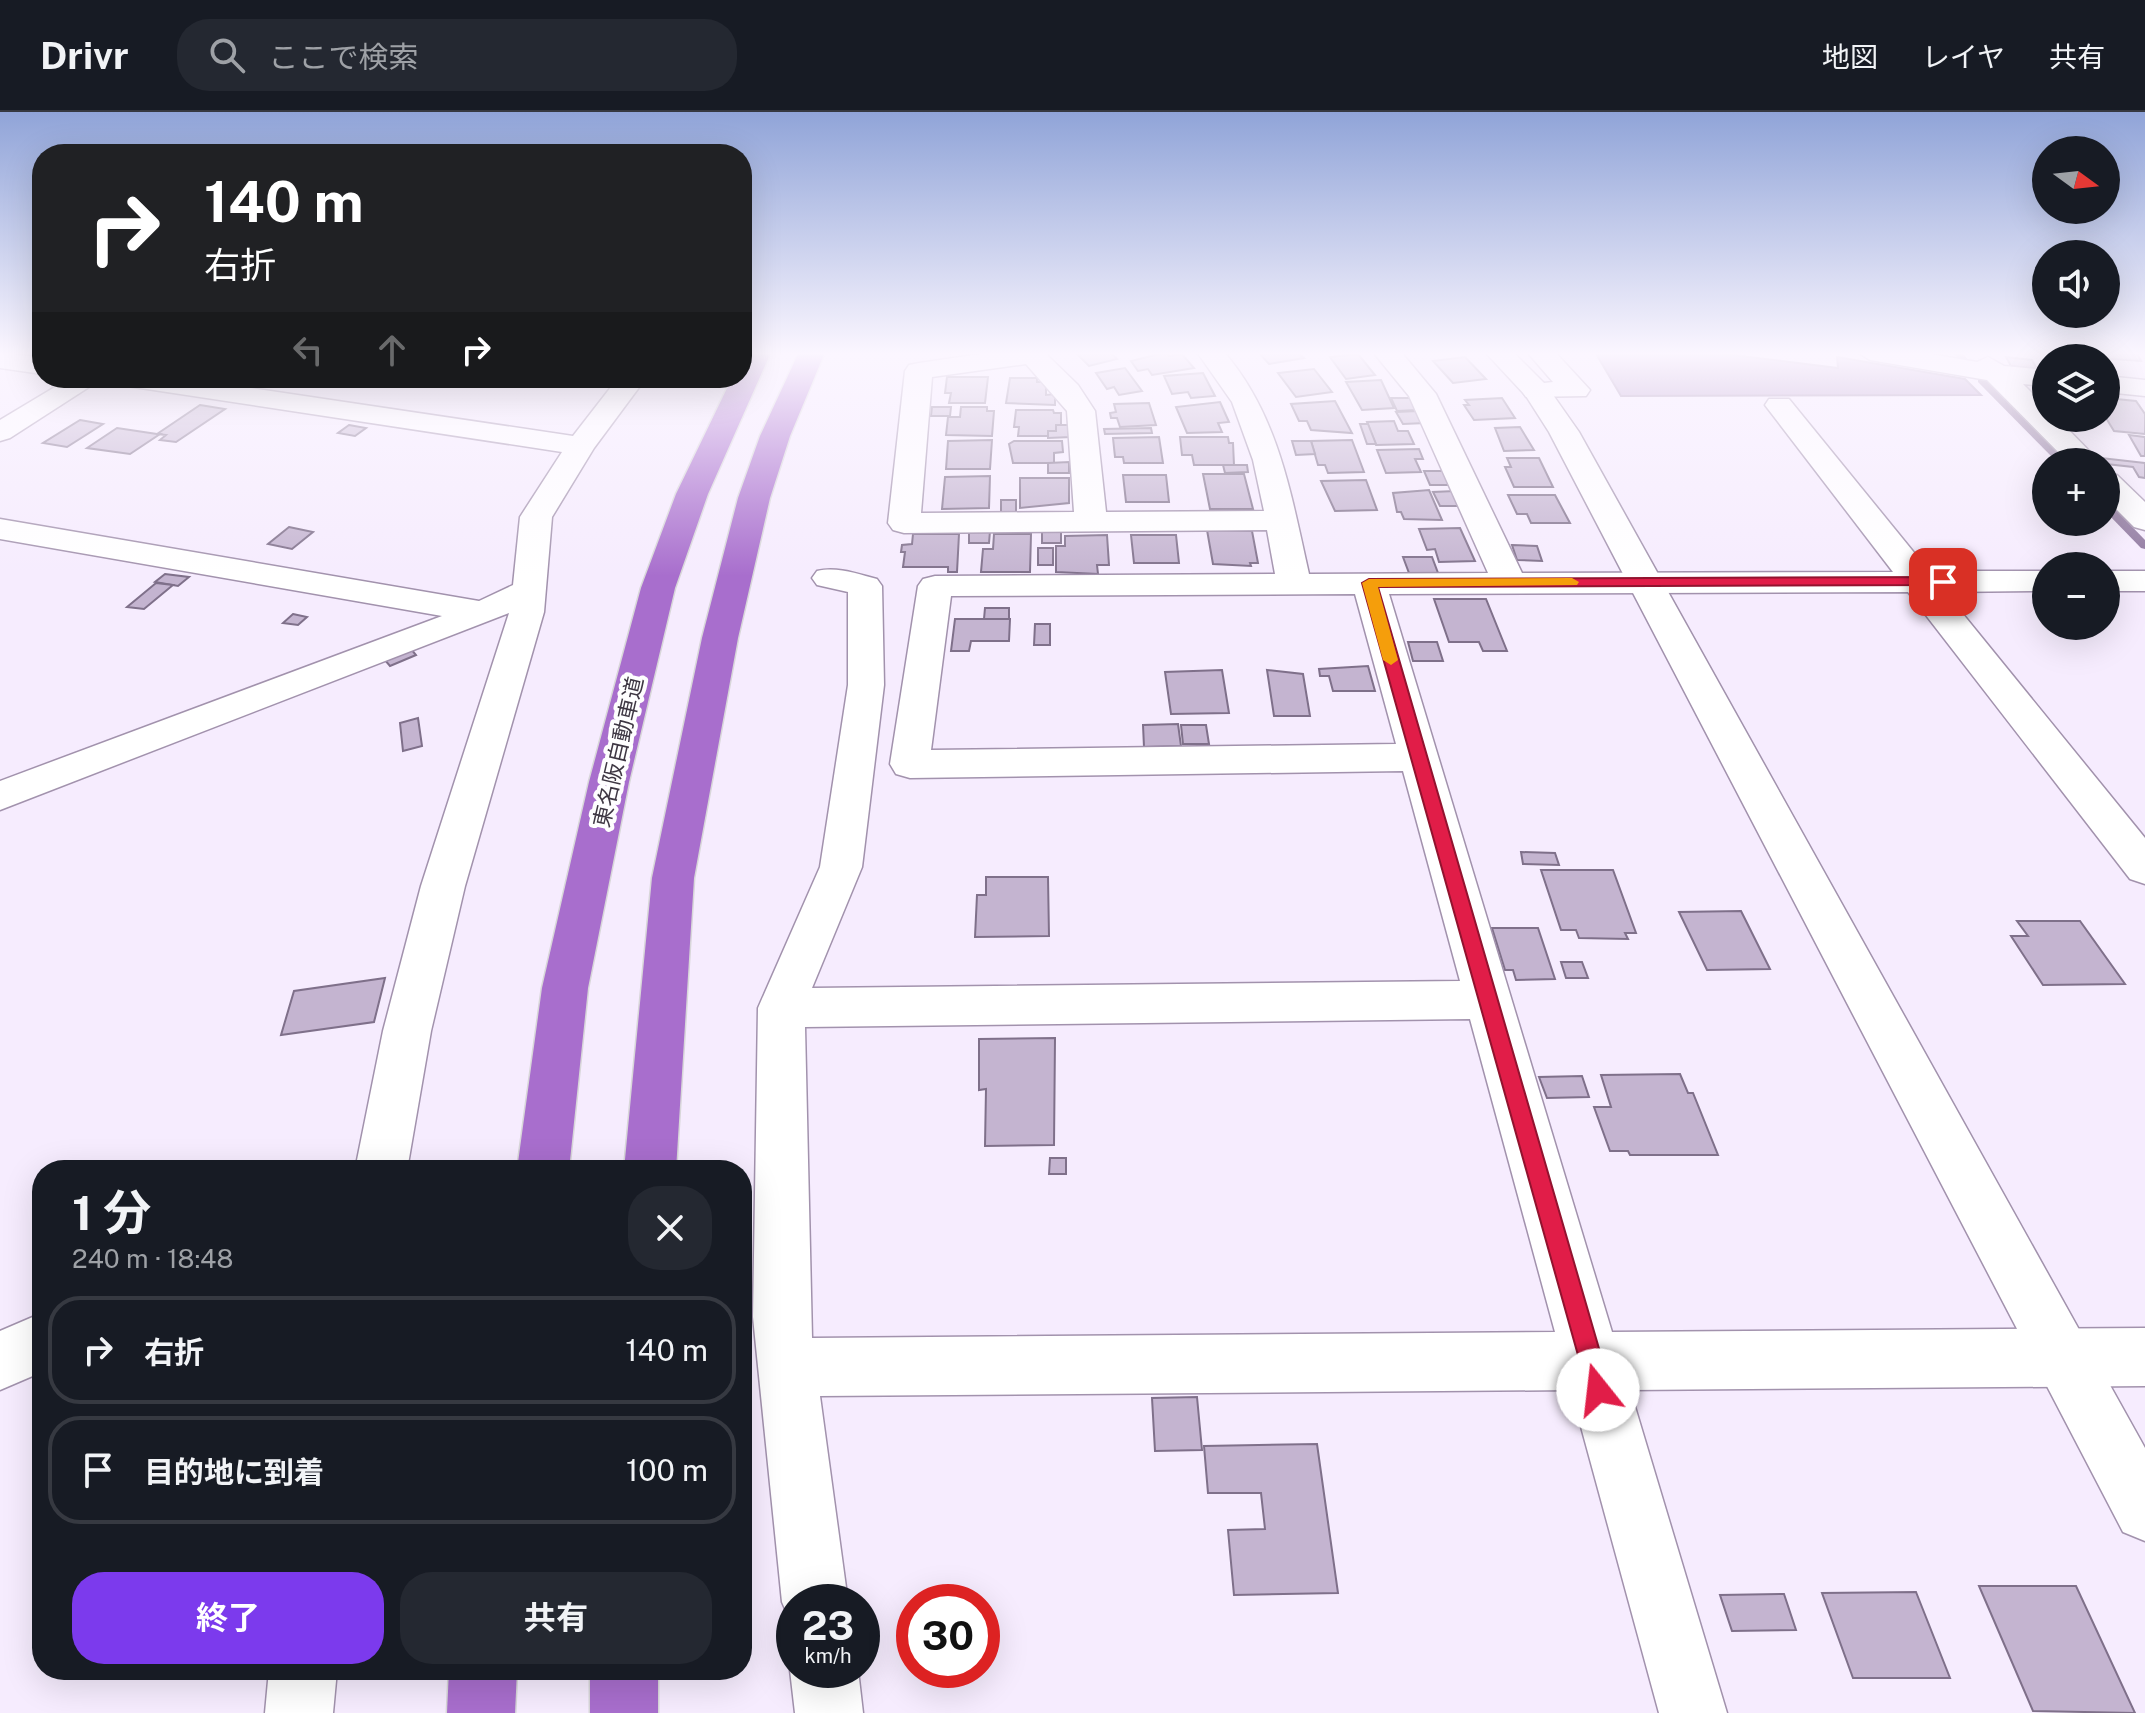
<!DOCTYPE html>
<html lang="ja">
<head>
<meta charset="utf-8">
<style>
  :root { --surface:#171b24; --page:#242831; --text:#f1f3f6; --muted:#9ea1a6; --line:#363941; --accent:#7c3aed }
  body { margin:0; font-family:"Public Sans","Noto Sans JP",sans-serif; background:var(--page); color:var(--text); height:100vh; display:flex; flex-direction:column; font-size:30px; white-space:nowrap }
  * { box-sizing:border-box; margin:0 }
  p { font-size:26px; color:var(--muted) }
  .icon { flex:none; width:44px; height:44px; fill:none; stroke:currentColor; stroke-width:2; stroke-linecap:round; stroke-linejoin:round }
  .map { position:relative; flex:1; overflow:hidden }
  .details { position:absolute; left:32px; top:1048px; width:720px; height:520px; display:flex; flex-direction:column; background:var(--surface); border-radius:32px; box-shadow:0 8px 32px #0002 }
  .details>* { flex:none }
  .hud { position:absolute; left:32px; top:32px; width:720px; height:244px; border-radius:32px; box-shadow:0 8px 32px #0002; background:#202124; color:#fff; overflow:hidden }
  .needle { width:52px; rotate:105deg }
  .fabs { position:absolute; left:2032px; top:24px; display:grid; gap:16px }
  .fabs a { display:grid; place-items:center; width:88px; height:88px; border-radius:50%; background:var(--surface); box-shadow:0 8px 32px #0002; font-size:40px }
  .speed { position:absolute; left:776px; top:1472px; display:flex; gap:16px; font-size:40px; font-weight:700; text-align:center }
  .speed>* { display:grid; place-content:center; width:104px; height:104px; border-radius:50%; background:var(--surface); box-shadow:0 8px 32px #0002; line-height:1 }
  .speed small { font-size:20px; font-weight:400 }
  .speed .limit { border:12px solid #d22; background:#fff; color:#111 }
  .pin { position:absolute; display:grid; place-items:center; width:68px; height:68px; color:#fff; margin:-34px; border-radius:16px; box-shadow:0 4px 12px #0006 }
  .me { position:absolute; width:88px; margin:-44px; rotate:344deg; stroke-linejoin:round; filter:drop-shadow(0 0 6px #0008) }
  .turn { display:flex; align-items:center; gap:28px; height:168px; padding:0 40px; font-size:36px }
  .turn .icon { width:104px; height:104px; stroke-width:2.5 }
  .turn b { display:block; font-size:56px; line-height:68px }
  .lanes { display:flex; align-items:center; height:76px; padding:0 40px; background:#0003; justify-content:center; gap:40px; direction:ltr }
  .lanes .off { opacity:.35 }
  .round { display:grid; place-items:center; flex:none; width:84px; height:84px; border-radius:32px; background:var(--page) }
  .overview { display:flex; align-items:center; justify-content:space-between; height:136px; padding:0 40px }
  h1 { font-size:48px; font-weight:700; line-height:60px }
  .button { display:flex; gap:16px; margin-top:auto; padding:16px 40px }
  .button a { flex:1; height:92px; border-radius:32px; background:var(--accent); color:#fff; font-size:32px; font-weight:700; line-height:92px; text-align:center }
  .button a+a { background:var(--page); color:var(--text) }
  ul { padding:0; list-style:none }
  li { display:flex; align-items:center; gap:24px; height:108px; margin:0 16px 12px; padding:0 24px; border:4px solid var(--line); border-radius:32px }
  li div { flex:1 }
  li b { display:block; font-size:30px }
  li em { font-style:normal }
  header { display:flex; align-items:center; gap:48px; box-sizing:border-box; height:112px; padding:0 40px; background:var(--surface); border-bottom:2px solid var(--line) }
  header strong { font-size:38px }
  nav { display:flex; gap:44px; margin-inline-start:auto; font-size:28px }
  .search { width:560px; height:72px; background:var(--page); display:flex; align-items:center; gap:20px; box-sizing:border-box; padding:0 28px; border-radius:32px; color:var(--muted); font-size:30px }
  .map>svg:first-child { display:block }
  .water { fill:#ac8dc1; stroke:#8b739b; stroke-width:2 }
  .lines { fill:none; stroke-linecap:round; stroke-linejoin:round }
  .stream { fill:#8b739b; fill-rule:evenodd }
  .building { fill:#c4b4d0; stroke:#7f708a; stroke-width:2 }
  .minor-casing { stroke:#a292ad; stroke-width:3 }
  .tertiary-casing { stroke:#a292ad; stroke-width:3 }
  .motorway-casing { stroke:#d8d7d9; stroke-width:3 }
  .minor { fill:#fff; fill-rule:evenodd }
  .tertiary { fill:#fff; fill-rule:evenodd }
  .motorway { fill:#a86ecd; fill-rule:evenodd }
  .route { fill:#e11d48; stroke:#92132f; stroke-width:2 }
  .slow { fill:#f59e0b }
  .labels { text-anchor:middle; stroke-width:8; stroke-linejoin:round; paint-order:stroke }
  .street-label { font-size:22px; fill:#3e3743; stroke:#fefefe }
</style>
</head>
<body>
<header>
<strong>Drivr</strong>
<div class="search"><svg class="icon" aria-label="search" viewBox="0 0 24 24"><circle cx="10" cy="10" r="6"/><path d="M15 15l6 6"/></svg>ここで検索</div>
<nav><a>地図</a><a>レイヤ</a><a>共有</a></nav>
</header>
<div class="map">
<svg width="2145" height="1601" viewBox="0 0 2145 1601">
  <rect width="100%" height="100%" fill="#f6ecfe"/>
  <polygon class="water" points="1595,240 1708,240 1838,256 1837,245 1965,267 1981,283 1621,284"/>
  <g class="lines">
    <g class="stream">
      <polygon points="1953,240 1962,240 1968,248 1961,250"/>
      <polygon points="1978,266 1984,266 2067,350 2057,350 1978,270"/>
      <polygon points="2106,391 2110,392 2145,428 2145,437 2141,436 2106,400"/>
    </g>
  </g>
  <g class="building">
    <polygon points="1075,240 1110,240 1117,247 1089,254"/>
    <polygon points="1167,240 1169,244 1182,242 1194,256 1152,263 1148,257 1138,259 1131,249"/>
    <polygon points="1258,240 1297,240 1304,246 1269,252"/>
    <polygon points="2094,240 2136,240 2141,249 2097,246"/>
    <polygon points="1358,242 1375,263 1346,267 1330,245"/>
    <polygon points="1465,245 1486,267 1453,271 1433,249"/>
    <polygon points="2006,245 2032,248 2037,257 2011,254"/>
    <polygon points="1125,256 1142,279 1119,283 1114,275 1107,277 1096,261"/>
    <polygon points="1314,257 1332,280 1296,285 1278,261"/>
    <polygon points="1203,261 1215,284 1191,286 1188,280 1172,282 1164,264"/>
    <polygon points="947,265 988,265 985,291 949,291 951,281 945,281"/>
    <polygon points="1010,266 1037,266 1037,270 1046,270 1046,283 1055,282 1055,293 1006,291"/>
    <polygon points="1381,268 1394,296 1362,298 1346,270"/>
    <polygon points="1391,286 1410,286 1416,298 1397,299"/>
    <polygon points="1502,286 1515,306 1474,308 1464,293 1469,293 1465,288"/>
    <polygon points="2106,286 2136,289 2145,302 2145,322 2114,319 2106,306"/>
    <polygon points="1335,289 1352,321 1311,318 1307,309 1299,309 1291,292"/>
    <polygon points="1220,290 1229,310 1218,311 1222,320 1187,321 1176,295"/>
    <polygon points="1149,291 1156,313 1120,315 1117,306 1111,306 1110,301 1116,300 1114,292"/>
    <polygon points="200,293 225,297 176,330 160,328 166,323 157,322"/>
    <polygon points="932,295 951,295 950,304 931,304"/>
    <polygon points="961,295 987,295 987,299 994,299 992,324 946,323 948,305 960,305"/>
    <polygon points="1016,298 1053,298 1054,301 1061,301 1061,313 1056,313 1056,319 1048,319 1048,324 1018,324 1019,315 1014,315"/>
    <polygon points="1418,299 1425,311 1403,312 1396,300"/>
    <polygon points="80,308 103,312 67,335 43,331"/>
    <polygon points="1394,309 1398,319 1408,319 1414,332 1376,333 1367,310"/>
    <polygon points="1360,312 1368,312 1376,332 1367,332"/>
    <polygon points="349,313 366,316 355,324 338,321"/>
    <polygon points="1056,313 1070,313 1071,325 1048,326 1048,319 1056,319"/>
    <polygon points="1520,315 1534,338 1504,339 1495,316"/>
    <polygon points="117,316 157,322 160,322 130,342 87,336"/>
    <polygon points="1151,316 1152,321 1105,322 1104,317"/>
    <polygon points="2129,323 2145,325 2145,344 2141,344"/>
    <polygon points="1159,325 1163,351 1124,351 1123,345 1115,345 1113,326"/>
    <polygon points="1180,325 1228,325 1229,331 1233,331 1234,353 1194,353 1192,343 1182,343"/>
    <polygon points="992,328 990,357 946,357 948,329"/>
    <polygon points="1352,328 1364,360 1328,361 1325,353 1318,353 1311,329"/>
    <polygon points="1014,329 1062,329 1063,340 1054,341 1054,351 1013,351 1009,332"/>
    <polygon points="1292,329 1311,329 1315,342 1296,343"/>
    <polygon points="1419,337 1423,347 1415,347 1421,360 1386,361 1377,338"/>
    <polygon points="1507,346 1539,346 1553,375 1514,375 1505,355 1511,355"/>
    <polygon points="2101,346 2145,351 2145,366 2139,365 2133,355 2106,352"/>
    <polygon points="1069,350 1069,361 1048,361 1048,351"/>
    <polygon points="1223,353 1247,353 1248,360 1225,361"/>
    <polygon points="1424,359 1446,359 1453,373 1430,373"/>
    <polygon points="1203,362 1244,362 1253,397 1210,397"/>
    <polygon points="1123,363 1166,363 1169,390 1126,390"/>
    <polygon points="990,364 989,396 942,397 945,365"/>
    <polygon points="1020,366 1069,366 1069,391 1020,396"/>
    <polygon points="1366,368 1377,398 1335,399 1321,369"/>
    <polygon points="1429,378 1442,408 1404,407 1401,400 1397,400 1393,381"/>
    <polygon points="1455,379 1461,394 1440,394 1433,380"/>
    <polygon points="1508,383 1555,383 1570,411 1531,411 1527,402 1517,402"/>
    <rect x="1001" y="388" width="15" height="12"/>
    <polygon points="289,415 313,420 292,437 268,432"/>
    <polygon points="1460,416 1475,449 1439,450 1435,437 1427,438 1419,417"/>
    <polygon points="1207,418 1252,419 1258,451 1250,451 1251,454 1213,452"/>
    <polygon points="969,419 990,419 989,431 969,431"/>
    <rect x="1042" y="419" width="19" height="12"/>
    <polygon points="913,422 959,422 957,460 948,460 948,455 903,455 905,440 901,440 902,433 912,432"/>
    <polygon points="994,422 1031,422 1030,460 981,460 983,437 993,437"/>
    <polygon points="1107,423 1109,453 1097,453 1098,462 1056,460 1056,434 1065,434 1065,424"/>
    <polygon points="1131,423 1176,423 1179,451 1134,451"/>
    <polygon points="1512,433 1537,434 1542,449 1517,448"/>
    <rect x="1038" y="436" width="15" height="17"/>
    <polygon points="1403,445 1432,445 1438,461 1409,461"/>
    <polygon points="165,462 189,465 178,474 155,470"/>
    <polygon points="156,471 173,473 144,497 127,495"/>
    <polygon points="1434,487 1486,487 1507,539 1483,539 1479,530 1449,530"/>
    <polygon points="985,496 1009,496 1009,507 984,507"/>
    <polygon points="293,502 307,505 298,513 283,511"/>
    <polygon points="955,507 1010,507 1009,529 971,529 969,539 951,539"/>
    <polygon points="1035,512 1050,512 1050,533 1034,533"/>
    <polygon points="1408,530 1437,530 1443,549 1413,549"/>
    <polygon points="411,537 416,543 390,554 384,547"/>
    <polygon points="1368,554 1375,579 1333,579 1329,564 1320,564 1319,557"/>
    <polygon points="1222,558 1229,601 1171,602 1165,560"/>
    <polygon points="1267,558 1303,562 1310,604 1274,604"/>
    <polygon points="418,606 422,634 403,639 400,611"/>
    <polygon points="1178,612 1181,634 1144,635 1143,613"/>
    <polygon points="1181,613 1206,613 1209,632 1183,632"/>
    <polygon points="1521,740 1555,741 1559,753 1523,752"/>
    <polygon points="1541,758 1613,758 1636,821 1625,821 1628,827 1579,826 1576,818 1561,818"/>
    <polygon points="986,765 1048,765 1049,824 975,825 977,783 986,783"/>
    <polygon points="1741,799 1770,857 1707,858 1679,800"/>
    <polygon points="2017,809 2080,809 2125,872 2043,873 2011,824 2028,824"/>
    <polygon points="1492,816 1538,816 1555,867 1516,868 1513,858 1505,858"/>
    <polygon points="1561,850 1582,850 1588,866 1566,866"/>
    <polygon points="385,866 374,910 281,923 294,879"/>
    <polygon points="1055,926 1054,1033 985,1034 986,977 979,978 979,927"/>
    <polygon points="1680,962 1688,981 1693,981 1718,1043 1630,1043 1628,1039 1610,1039 1594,995 1611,995 1601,963"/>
    <polygon points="1582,964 1589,985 1547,986 1539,965"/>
    <polygon points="1050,1046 1066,1046 1066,1062 1049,1062"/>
    <polygon points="1197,1285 1202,1338 1155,1339 1152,1286"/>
    <polygon points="1317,1332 1338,1481 1234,1483 1228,1418 1265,1417 1261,1381 1208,1381 1204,1334"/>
    <polygon points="1979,1474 2076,1474 2135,1601 2033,1599"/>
    <polygon points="1916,1480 1950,1566 1853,1566 1822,1481"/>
    <polygon points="1784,1482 1796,1518 1732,1519 1720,1483"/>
  </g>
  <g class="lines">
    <defs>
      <g id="minor">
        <polygon points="0,240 42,246 42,262 0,256"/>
        <path d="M994 240H1044L1078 273 1095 299 1106 400 1264 399 1253 348 1232 290 1197 240H1224C1279 304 1291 383 1309 462L1488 461 1409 284 1373 240H1401L1436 282 1522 461 1893 460 1765 293 1769 287H1789L1929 459H2046V479L1945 480 2145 726V772L2130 767 1908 480 1389 482 1612 1220 2145 1216V1274L1630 1278 1727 1601H1659L1571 1278 820 1284 848 1490H794L792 1513 782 1490 753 1205 758 896 820 755 848 573V480L817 473 812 466 817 459C837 454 858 462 877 467L882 474 884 573 862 755 812 876 1460 869 1403 659 910 666 896 662 890 652 918 474 923 467 935 464 1275 462 1267 418 904 421 893 418 888 411 905 259 909 253 919 251ZM1026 252 1067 299 1074 400 921 401 932 265ZM1355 482 1396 632 931 638 951 484ZM1470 907 1555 1220 812 1226 805 915Z"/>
        <polygon points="1527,240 1555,240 1590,278 1586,284 1526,285 1522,279 1526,273 1553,270"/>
        <polygon points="1857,240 1919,240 1977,250 1988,245 2004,254 2046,258 2046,274 2023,272 2046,295 2046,306 2057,306 2100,350 2068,350 1987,268 1870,248"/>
        <polygon points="2106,264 2145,268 2145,284 2106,280"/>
        <polygon points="70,266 103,266 10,326 0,329 0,308"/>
        <polygon points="113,266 183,266 573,324 618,266 646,266 594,336 552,405 544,500 465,774 431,919 407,1058 355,1058 383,919 421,774 509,501 0,698 0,669 442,504 0,427 0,407 479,489 513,473 520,405 562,340 127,274 117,272"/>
        <polygon points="2106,361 2117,363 2145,390 2145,418 2134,415 2106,387"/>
        <rect x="2106" y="459" width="39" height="20"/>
        <polygon points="42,1201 42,1260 0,1278 0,1219"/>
        <polygon points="794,1549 794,1558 858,1558 863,1601 795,1601 790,1558"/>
        <polygon points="269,1558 337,1558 333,1601 265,1601"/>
      </g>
      <polygon id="tertiary" points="1485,240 1513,240 1546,273 1579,320 2145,1336 2145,1429 2123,1420 1549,320 1526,284"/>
      <g id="motorway">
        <polygon points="745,240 771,240 708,382 675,476 629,670 588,876 569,1058 517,1058 542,876 589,670 641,476 676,382 732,266 742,266"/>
        <polygon points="799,240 825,240 790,324 770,386 738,526 694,766 676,1058 624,1058 652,766 702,526 738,386 760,324"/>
        <polygon points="449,1558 517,1558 515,1601 447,1601"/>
        <rect x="590" y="1558" width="68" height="43"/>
      </g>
    </defs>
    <use href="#minor" class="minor-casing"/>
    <use href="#tertiary" class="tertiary-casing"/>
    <use href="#motorway" class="motorway-casing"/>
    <use href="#minor" class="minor"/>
    <use href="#tertiary" class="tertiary"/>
    <use href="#motorway" class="motorway"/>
  </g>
  <linearGradient id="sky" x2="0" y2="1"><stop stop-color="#90a4d8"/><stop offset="0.52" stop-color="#fbf6ff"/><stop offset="1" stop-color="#fbf6ff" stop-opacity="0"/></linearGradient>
  <rect width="2145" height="464" fill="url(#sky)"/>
  <polygon class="route" points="1943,465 1950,470 1948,473 1378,475 1611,1278 1607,1286 1598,1290 1590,1286 1362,471 1369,467"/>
  <polygon class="slow" points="1572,466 1579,470 1577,473 1378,475 1398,548 1391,553 1383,548 1362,471 1369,467"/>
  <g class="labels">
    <g class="street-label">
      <text transform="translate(618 640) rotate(-77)" y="8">東名阪自動車道</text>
    </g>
  </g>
</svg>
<div class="fabs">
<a><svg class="needle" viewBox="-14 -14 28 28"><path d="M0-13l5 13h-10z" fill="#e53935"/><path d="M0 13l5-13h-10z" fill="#9ea1a6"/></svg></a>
<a><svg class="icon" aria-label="sound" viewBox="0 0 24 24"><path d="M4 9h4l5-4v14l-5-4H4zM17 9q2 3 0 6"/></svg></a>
<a><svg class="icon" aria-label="layers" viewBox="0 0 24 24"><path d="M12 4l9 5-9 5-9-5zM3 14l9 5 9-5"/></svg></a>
<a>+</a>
<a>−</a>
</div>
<div class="speed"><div>23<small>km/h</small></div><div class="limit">30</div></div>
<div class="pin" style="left:1943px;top:470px;background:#d93025"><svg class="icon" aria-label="arrive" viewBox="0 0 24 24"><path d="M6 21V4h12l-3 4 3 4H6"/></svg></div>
<svg class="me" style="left:1598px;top:1278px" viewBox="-20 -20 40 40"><circle r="19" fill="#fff"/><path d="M0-13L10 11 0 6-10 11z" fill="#e11d48"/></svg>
<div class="hud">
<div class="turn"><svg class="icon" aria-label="right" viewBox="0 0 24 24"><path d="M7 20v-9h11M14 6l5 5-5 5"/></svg><div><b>140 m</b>右折</div></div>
<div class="lanes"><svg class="icon off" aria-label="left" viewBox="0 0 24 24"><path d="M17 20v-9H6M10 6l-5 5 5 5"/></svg><svg class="icon off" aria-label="ahead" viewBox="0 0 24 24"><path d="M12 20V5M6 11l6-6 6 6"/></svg><svg class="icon" aria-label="right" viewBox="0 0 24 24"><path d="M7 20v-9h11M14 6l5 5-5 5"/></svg></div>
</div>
<section class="details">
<div class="overview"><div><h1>1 分</h1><p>240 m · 18:48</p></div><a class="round"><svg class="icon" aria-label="close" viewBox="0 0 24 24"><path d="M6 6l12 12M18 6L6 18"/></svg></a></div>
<ul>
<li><svg class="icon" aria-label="right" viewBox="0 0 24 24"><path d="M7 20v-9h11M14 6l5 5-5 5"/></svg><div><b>右折</b></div><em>140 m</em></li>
<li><svg class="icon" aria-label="arrive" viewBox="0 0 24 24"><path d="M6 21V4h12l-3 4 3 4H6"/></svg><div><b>目的地に到着</b></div><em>100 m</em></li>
</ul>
<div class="button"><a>終了</a><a>共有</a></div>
</section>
</div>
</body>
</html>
